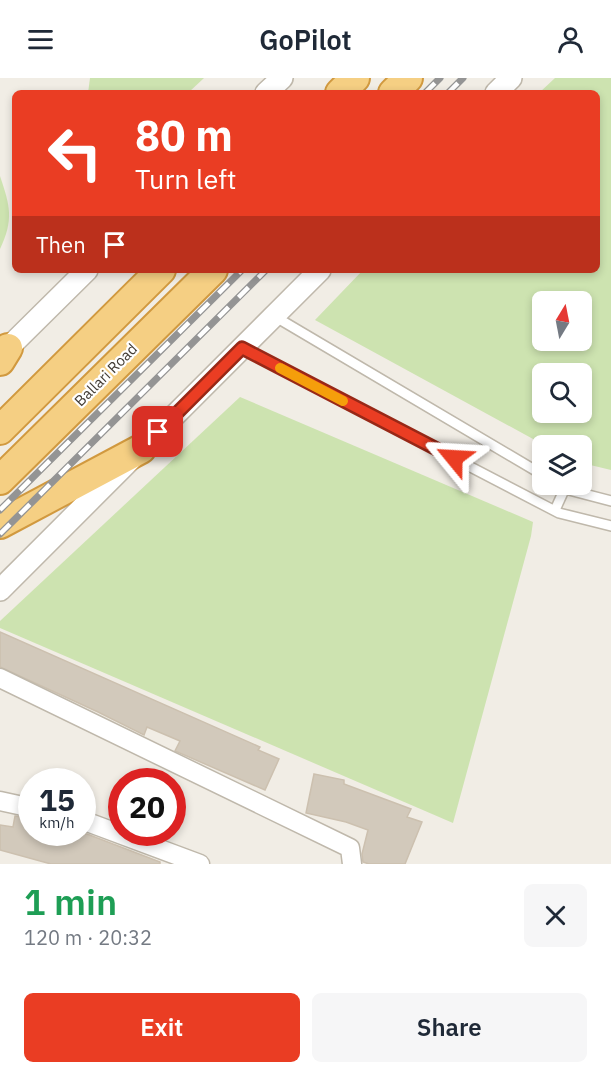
<!DOCTYPE html>
<html lang="en">
<head>
<meta charset="utf-8">
<style>
  :root { --surface:#fff; --page:#f6f6f7; --text:#1f2937; --muted:#747a83; --accent:#ea3d23 }
  body { margin:0; font-family:"IBM Plex Sans",sans-serif; background:var(--page); color:var(--text); height:100vh; display:flex; flex-direction:column; font-size:22px; white-space:nowrap }
  * { box-sizing:border-box; margin:0 }
  p { font-size:20px; color:var(--muted) }
  .icon { flex:none; width:33px; height:33px; fill:none; stroke:currentColor; stroke-width:2; stroke-linecap:round; stroke-linejoin:round }
  .map { position:relative; height:786px; overflow:hidden }
  .drawer { display:flex; flex-direction:column; background:var(--surface); flex:1 }
  .drawer>* { flex:none }
  .banner { position:absolute; left:12px; top:12px; width:588px; height:183px; border-radius:9px; box-shadow:0 3px 9px #0003; background:#ea3d23; color:#fff; overflow:hidden }
  .needle { width:39px; rotate:10deg }
  .tools { position:absolute; left:532px; top:213px; display:grid; gap:12px }
  .tools a { display:grid; place-items:center; width:60px; height:60px; border-radius:9px; background:var(--surface); box-shadow:0 3px 9px #0003; font-size:30px }
  .speed { position:absolute; left:18px; top:690px; display:flex; gap:12px; font-size:30px; font-weight:700; text-align:center }
  .speed>* { display:grid; place-content:center; width:78px; height:78px; border-radius:50%; background:var(--surface); box-shadow:0 3px 9px #0003; line-height:1 }
  .speed small { font-size:15px; font-weight:400 }
  .speed .limit { border:9px solid #d22; background:#fff; color:#111 }
  .pin { position:absolute; display:grid; place-items:center; width:51px; height:51px; color:#fff; margin:-26px; border-radius:12px; box-shadow:0 3px 9px #0006 }
  .me { position:absolute; width:66px; margin:-33px; rotate:297deg; stroke-linejoin:round; filter:drop-shadow(0 0 4px #0008) }
  .turn { display:flex; align-items:center; gap:21px; height:126px; padding:0 24px; font-size:27px }
  .turn .icon { width:78px; height:78px; stroke-width:2.5 }
  .turn b { display:block; font-size:42px; line-height:51px }
  .then { display:flex; align-items:center; height:57px; padding:0 24px; background:#0003; gap:12px; font-size:22px }
  .round { display:grid; place-items:center; flex:none; width:63px; height:63px; border-radius:9px; background:var(--page) }
  .overview { display:flex; align-items:center; justify-content:space-between; height:102px; padding:0 24px }
  h1 { font-size:36px; font-weight:600; line-height:45px; color:#1e9e55 }
  .cta { display:flex; gap:12px; margin-top:auto; padding:12px 24px }
  .cta a { flex:1; height:69px; border-radius:9px; background:var(--accent); color:#fff; font-size:24px; font-weight:600; line-height:69px; text-align:center }
  .cta a+a { background:var(--page); color:var(--text) }
  header { display:flex; justify-content:space-between; align-items:center; height:78px; padding:0 24px; background:var(--surface); font-size:27px; font-weight:600 }
  .map>svg:first-child { display:block }
  .green { fill:#cde3b0; fill-rule:evenodd }
  .building { fill:#d2c9bb; stroke:#ccc0af; stroke-width:1.5 }
  .lines { fill:none; stroke-linecap:round; stroke-linejoin:round }
  .service-casing { stroke:#bfb8ab; stroke-width:12 }
  .minor-casing { stroke:#bfb8ab; stroke-width:21 }
  .tertiary-casing { stroke:#bfb8ab; stroke-width:24 }
  .trunk-casing { stroke:#d1993f; stroke-width:32 }
  .service { stroke:#fff; stroke-width:9 }
  .minor { stroke:#fff; stroke-width:18 }
  .tertiary { stroke:#fff; stroke-width:21 }
  .trunk { stroke:#f5cf83; stroke-width:28 }
  .rail-casing { stroke:#949494; stroke-width:7 }
  .rail { stroke:#fff; stroke-width:4.5; stroke-dasharray:14; stroke-linecap:butt }
  .route-casing { stroke:#982817; stroke-width:15 }
  .route { stroke:#ea3d23; stroke-width:10 }
  .slow { stroke:#f59e0b; stroke-width:10 }
  .labels { text-anchor:middle; stroke-width:4.5; stroke-linejoin:round; paint-order:stroke }
  .street-label { font-size:15px; fill:#433d35; stroke:#fff }
</style>
</head>
<body>
<header><svg class="icon" aria-label="menu" viewBox="0 0 24 24"><path d="M4 6h16M4 12h16M4 18h16"/></svg>GoPilot<svg class="icon" aria-label="person" viewBox="0 0 24 24"><circle cx="12" cy="8" r="4"/><path d="M4 21q1-7 8-7t8 7"/></svg></header>
<div class="map">
<svg width="611" height="786" viewBox="0 0 611 786">
  <rect width="100%" height="100%" fill="#f1ede5"/>
  <g class="green">
    <polygon points="90,0 204,0 188,15 88,15"/>
    <path d="M555 0H611V392L582 385V368L544 367 315 242 363 192H597V15H539ZM543 224H582V262H543ZM543 296H582V334H543Z"/>
    <path d="M0 98C10 128 14 141 0 171Z"/>
    <polygon points="240,319 533,444 531,458 453,745 0,550 0,543"/>
  </g>
  <g class="building">
    <polygon points="0,554 260,669 258,672 279,681 265,712 175,673 180,663 147,649 144,657 98,634 0,589"/>
    <polygon points="314,696 344,702 344,706 411,731 407,739 422,744 405,786 369,786 363,784 362,776 368,752 346,744 306,735"/>
    <polygon points="15,738 32,741 32,754 87,756 160,784 160,786 51,786 0,772 0,747 13,749"/>
  </g>
  <g class="lines">
    <defs>
      <g id="service">
        <polyline points="274,238 543,397"/>
        <polyline points="242,270 559,435 611,448"/>
        <polyline points="560,406 569,412 611,423"/>
        <polyline points="555,432 565,410"/>
      </g>
      <g id="minor">
        <polyline points="0,600 350,770 352,786"/>
        <polyline points="0,723 32,730"/>
        <polyline points="82,742 200,786"/>
      </g>
      <g id="tertiary">
        <polyline points="266,15 282,0"/>
        <polyline points="496,15 511,0"/>
        <polyline points="0,278 87,192"/>
        <polyline points="0,512 320,192"/>
      </g>
      <g id="trunk">
        <polyline points="340,15 355,0"/>
        <polyline points="393,15 408,0"/>
        <polyline points="0,283 8,270"/>
        <polyline points="0,352 161,192"/>
        <polyline points="0,402 213,192"/>
        <polyline points="0,446 141,371"/>
      </g>
    </defs>
    <use href="#service" class="service-casing"/>
    <use href="#minor" class="minor-casing"/>
    <use href="#tertiary" class="tertiary-casing"/>
    <use href="#trunk" class="trunk-casing"/>
    <use href="#service" class="service"/>
    <use href="#minor" class="minor"/>
    <use href="#tertiary" class="tertiary"/>
    <use href="#trunk" class="trunk"/>
    <defs>
      <g id="rail">
        <polyline points="425,15 440,0"/>
        <polyline points="448,15 463,0"/>
        <polyline points="0,432 242,192"/>
        <polyline points="0,456 266,192"/>
      </g>
    </defs>
    <use href="#rail" class="rail-casing"/>
    <use href="#rail" class="rail"/>
  </g>
  <g class="lines">
    <defs>
      <polyline id="route" points="158,354 242,270 454,380"/>
    </defs>
    <use href="#route" class="route-casing"/>
    <use href="#route" class="route"/>
    <polyline class="slow" points="280,290 343,323"/>
  </g>
  <g class="labels">
    <g class="street-label">
      <text transform="translate(106 297) rotate(-45)" y="5">Ballari Road</text>
    </g>
  </g>
</svg>
<div class="tools">
<a><svg class="needle" viewBox="-14 -14 28 28"><path d="M0-13l5 13h-10z" fill="#e53935"/><path d="M0 13l5-13h-10z" fill="#747a83"/></svg></a>
<a><svg class="icon" aria-label="search" viewBox="0 0 24 24"><circle cx="10" cy="10" r="6"/><path d="M15 15l6 6"/></svg></a>
<a><svg class="icon" aria-label="layers" viewBox="0 0 24 24"><path d="M12 4l9 5-9 5-9-5zM3 14l9 5 9-5"/></svg></a>
</div>
<div class="speed"><div>15<small>km/h</small></div><div class="limit">20</div></div>
<div class="pin" style="left:158px;top:354px;background:#d93025"><svg class="icon" aria-label="arrive" viewBox="0 0 24 24"><path d="M6 21V4h12l-3 4 3 4H6"/></svg></div>
<svg class="me" style="left:454px;top:380px" viewBox="-20 -20 40 40"><path d="M0-17L14 15 0 8-14 15z" fill="#ea3d23" stroke="#fff" stroke-width="4"/></svg>
<div class="banner">
<div class="turn"><svg class="icon" aria-label="left" viewBox="0 0 24 24"><path d="M17 20v-9H6M10 6l-5 5 5 5"/></svg><div><b>80 m</b>Turn left</div></div>
<div class="then">Then<svg class="icon" aria-label="arrive" viewBox="0 0 24 24"><path d="M6 21V4h12l-3 4 3 4H6"/></svg></div>
</div>
</div>
<section class="drawer">
<div class="overview"><div><h1>1 min</h1><p>120 m · 20:32</p></div><a class="round"><svg class="icon" aria-label="close" viewBox="0 0 24 24"><path d="M6 6l12 12M18 6L6 18"/></svg></a></div>
<div class="cta"><a>Exit</a><a>Share</a></div>
</section>
</body>
</html>
